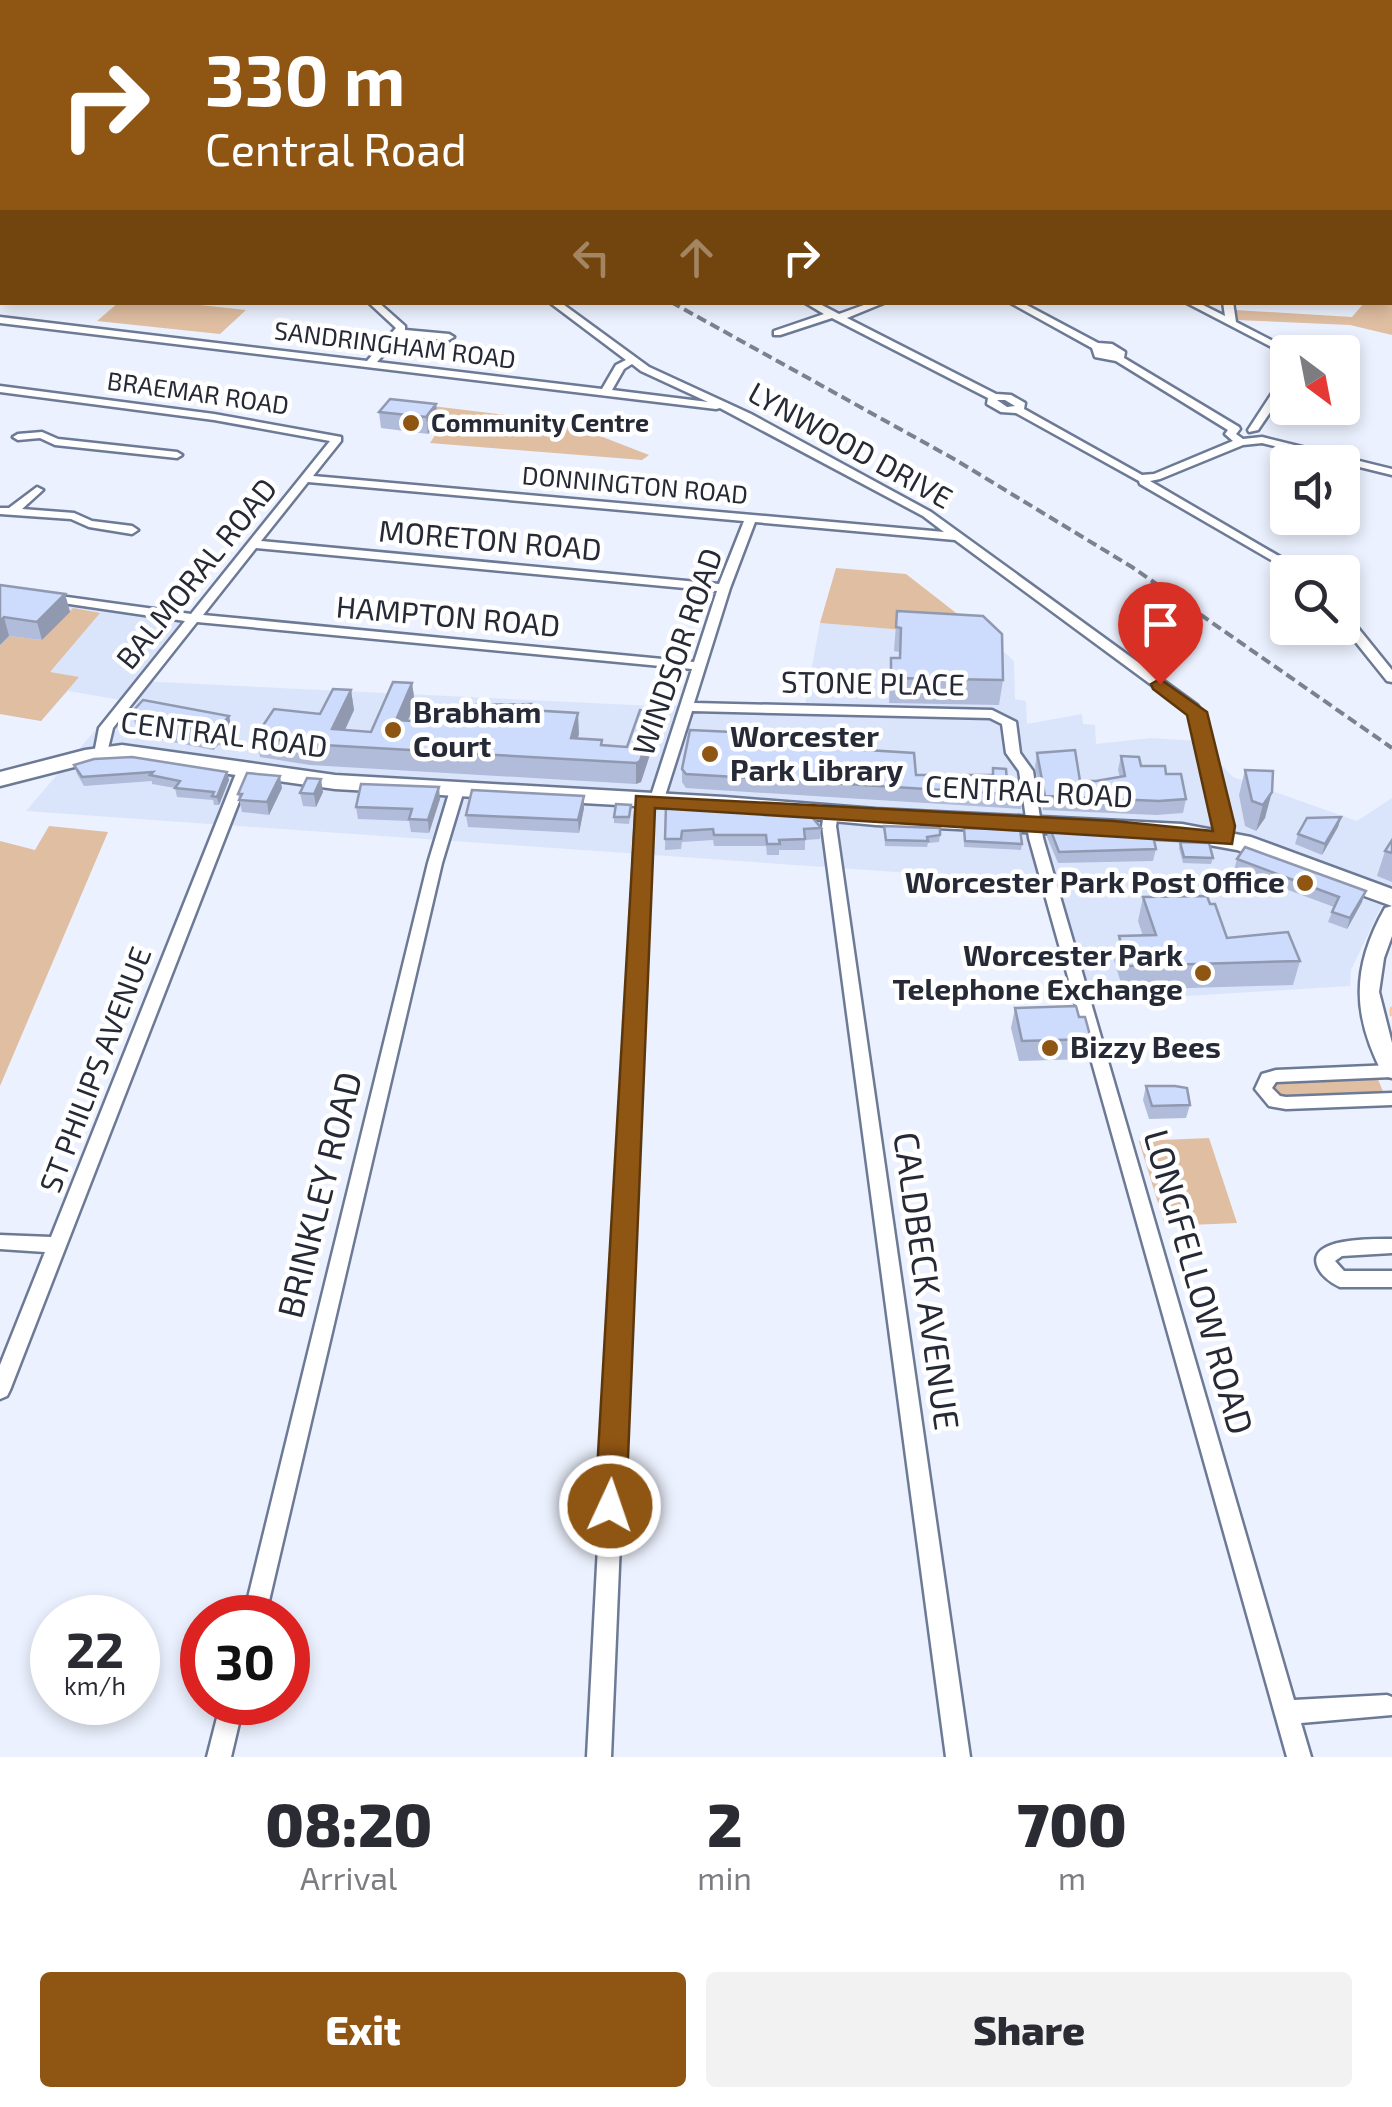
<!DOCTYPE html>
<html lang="en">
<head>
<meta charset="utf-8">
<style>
  :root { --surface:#fff; --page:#f2f2f3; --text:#2b2b33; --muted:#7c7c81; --accent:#8f5512 }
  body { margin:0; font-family:"Exo 2",sans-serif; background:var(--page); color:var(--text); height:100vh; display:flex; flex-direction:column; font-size:38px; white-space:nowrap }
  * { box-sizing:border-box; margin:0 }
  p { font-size:32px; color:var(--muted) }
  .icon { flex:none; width:55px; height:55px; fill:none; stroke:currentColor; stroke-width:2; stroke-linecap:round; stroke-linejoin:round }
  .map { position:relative; height:1757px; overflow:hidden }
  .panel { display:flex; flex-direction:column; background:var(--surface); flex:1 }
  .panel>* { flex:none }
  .hud { position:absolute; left:0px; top:0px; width:1392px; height:305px; box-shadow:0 5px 15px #0003; background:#8f5512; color:#fff; overflow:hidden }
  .needle { width:65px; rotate:148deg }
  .fabs { position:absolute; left:1270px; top:335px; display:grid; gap:20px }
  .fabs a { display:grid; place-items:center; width:90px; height:90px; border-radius:10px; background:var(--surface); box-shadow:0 5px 15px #0003; font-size:50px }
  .speed { position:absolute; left:30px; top:1595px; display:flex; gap:20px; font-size:50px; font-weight:700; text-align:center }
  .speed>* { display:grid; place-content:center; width:130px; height:130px; border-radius:50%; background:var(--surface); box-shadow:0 5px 15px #0003; line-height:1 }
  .speed small { font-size:25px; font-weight:400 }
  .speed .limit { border:15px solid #d22; background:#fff; color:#111 }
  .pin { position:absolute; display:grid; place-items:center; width:85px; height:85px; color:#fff; margin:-102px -42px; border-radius:50% 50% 50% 0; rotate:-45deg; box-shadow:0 0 10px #0007 }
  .pin .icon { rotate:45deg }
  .me { position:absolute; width:110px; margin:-55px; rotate:3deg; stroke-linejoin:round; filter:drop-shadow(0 0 8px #0008) }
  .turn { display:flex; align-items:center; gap:35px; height:210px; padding:0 40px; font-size:45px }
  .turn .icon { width:130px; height:130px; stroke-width:2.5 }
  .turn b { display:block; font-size:70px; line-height:85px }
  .lanes { display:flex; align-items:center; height:95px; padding:0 40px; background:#0003; justify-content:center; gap:50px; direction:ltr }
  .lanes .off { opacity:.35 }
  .eta { display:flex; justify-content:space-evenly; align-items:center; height:170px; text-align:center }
  .eta b { font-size:60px; font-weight:800; line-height:70px }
  .action { display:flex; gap:20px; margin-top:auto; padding:20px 40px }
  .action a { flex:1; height:115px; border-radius:10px; background:var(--accent); color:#fff; font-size:40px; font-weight:800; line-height:115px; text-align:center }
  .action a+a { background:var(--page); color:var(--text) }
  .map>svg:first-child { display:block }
  .built { fill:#dae5fc }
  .green { fill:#dfbea1 }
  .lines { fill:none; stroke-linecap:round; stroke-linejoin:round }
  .stream { stroke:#fbc99e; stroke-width:5 }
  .minor-casing { stroke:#6d7a96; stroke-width:5 }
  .tertiary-casing { stroke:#6d7a96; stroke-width:5 }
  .primary-casing { stroke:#6d7a96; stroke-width:5 }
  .minor { fill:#fff; fill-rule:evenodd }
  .tertiary { fill:#fff; fill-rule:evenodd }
  .primary { fill:#fff; fill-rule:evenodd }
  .rail { stroke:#7c818e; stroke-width:4; stroke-dasharray:10 5; stroke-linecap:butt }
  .wall { fill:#b0bcd9 }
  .shaded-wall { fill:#9099b0 }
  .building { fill:#cddbfc; stroke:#9099b0; stroke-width:2.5 }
  .route { fill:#8f5512; stroke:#5d370c; stroke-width:2.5 }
  .poi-dot { fill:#8f5512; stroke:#fff; stroke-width:4 }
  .labels { text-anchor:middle; stroke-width:9; stroke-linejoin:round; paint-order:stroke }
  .far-street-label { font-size:25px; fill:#252a36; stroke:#fff }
  .far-poi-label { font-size:25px; font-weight:bold; fill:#252a36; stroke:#fff; text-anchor:start }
  .street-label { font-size:30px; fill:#252a36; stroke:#fff }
  .poi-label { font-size:30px; font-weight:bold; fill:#252a36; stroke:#fff; text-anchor:start }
  .near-street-label { font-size:35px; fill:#252a36; stroke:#fff }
</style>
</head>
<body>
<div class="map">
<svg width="1392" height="1757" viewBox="0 0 1392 1757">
  <rect width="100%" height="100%" fill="#ebf1fe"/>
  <polygon class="built" points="0,590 187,619 138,681 653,706 805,704 820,623 987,637 1014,661 1015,699 1026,701 1027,724 1082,714 1083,724 1095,725 1096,744 1151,738 1198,741 1233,777 1357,821 1392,798 1392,884 1351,970 1350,986 1088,1002 1052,883 26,811 121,700 68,691 41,721 0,714"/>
  <g class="green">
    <polygon points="1392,266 1392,335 1350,325 1238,320 1235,310 1352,317 1364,303 1390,302"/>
    <polygon points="119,302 181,303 246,310 220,334 97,321"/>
    <polygon points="391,401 564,422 649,455 642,460 430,443 445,420 381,413"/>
    <polygon points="836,568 906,574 987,637 820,623"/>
    <polygon points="73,608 100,613 50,672 79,677 41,721 0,714 0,645 9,636 42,640"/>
    <polygon points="49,826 108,832 0,1086 0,841 35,850"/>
    <polygon points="1377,1077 1384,1094 1285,1097 1271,1090 1273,1083 1278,1081"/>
    <polygon points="1209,1138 1237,1223 1165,1226 1139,1141"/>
  </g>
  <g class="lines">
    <polyline class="stream" points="1392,1009 1392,1014"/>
    <defs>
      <g id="minor">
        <polygon points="191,0 197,0 198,2 192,2"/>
        <polygon points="391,0 398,0 399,2 393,2"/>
        <rect x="495" y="0" width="6" height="2"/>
        <polygon points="0,2 4,2 2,6 0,7"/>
        <rect x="1390" y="3" width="2" height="4"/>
        <rect x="1390" y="21" width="2" height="4"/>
        <rect x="1390" y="34" width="2" height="4"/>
        <rect x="0" y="35" width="2" height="4"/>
        <rect x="1390" y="73" width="2" height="4"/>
        <path d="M368 302H378L405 326V330L449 334 454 337 449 340 400 336 377 362 602 389 616 365 626 360 549 302H560L649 367 751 414 931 512 1197 705 1206 718 1232 826 1231 839 1224 844 1217 839 1218 826 1192 718 1187 711 955 540 755 522 730 588 694 703 992 710 1016 722 1020 753 1033 771 1043 838 1294 1700 1387 1695 1392 1697V1715L1301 1723 1311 1757H1287L1029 838 1019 771 1006 753 1002 724 990 718 692 711 663 802 661 805H651L611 1757H587L637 801 644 797 650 799 692 669 197 622 113 728 106 757H96L94 754 99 728 185 621 49 601 43 597 45 594 191 614 330 441 214 420 0 392V386L214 414 341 437V441L313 476 944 532 923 516 720 408 716 409 0 323V317L367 361 396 328ZM632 364 641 371 708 402 612 390 624 369ZM308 482 744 521 719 584 261 541ZM256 548 717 591 694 662 203 615Z"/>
        <path d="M804 302H816L839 314 872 302H886L847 318 996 394 1011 395 1025 403 1024 409 1142 475 1154 474 1233 441 1225 434 1228 430 1116 361 1095 357 1092 348 1009 302H1021L1098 343 1112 344 1125 352 1124 358 1239 427 1240 429 1236 434 1243 439 1262 437 1392 469V475L1262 443 1243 445 1160 479 1150 481 1306 572H1292L1140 484 1139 481 1016 413 1001 412 987 404 988 398 832 318 780 335H774V331L824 314ZM997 400H1005L1015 406 1007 407Z"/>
        <polygon points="1185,302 1197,302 1225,316 1223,302 1233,302 1236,322 1294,352 1285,354"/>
        <polygon points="1288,374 1288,386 1258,430 1249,432 1248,430 1284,375"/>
        <polygon points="42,432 58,439 177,452 182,455 177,458 55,445 40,438 18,440 13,437 18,434"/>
        <polygon points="37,487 43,490 22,509 74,513 92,521 132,526 138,530 132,534 89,527 71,519 0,514 0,508 9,508"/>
        <polygon points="1342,612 1346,613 1392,670 1392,682 1387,681 1342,625"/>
        <polygon points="244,767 251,771 10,1390 7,1396 0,1399 0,1365 45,1252 0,1249 0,1235 51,1237 237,771"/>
        <polygon points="457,786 464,790 442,863 265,1618 243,1618 428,863 450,790"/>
        <polygon points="831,808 838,813 836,826 970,1757 946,1757 822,826 824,813"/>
        <polygon points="1392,1065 1392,1077 1276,1082 1272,1088 1280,1096 1286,1097 1392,1093 1392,1105 1286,1109 1269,1106 1255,1089 1262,1074 1276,1070"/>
        <path d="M1392 1239V1253L1342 1256 1335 1261 1344 1271H1392V1287H1340C1331 1283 1320 1275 1317 1265 1308 1237 1376 1239 1392 1239Z"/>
        <polygon points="221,1702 244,1702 231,1757 207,1757"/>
      </g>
      <g id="tertiary">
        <rect x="1390" y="151" width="2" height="6"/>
        <path d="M1392 906V936L1384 958 1379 992 1392 1043V1078L1384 1076C1352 1016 1351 968 1385 908Z"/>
      </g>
      <polygon id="primary" points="122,745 335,775 724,797 876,809 1182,824 1251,837 1392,889 1392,906 1237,850 1182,840 876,825 724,811 335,789 122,759 86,764 0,786 0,772 85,750"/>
    </defs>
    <use href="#minor" class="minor-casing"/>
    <use href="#tertiary" class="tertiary-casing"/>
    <use href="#primary" class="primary-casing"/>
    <use href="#minor" class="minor"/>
    <use href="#tertiary" class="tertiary"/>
    <use href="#primary" class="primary"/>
    <polyline class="rail" points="671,302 954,459 1132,567 1392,748"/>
  </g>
  <g class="wall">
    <polygon points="436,404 438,421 428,434 381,428 379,412"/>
    <polygon points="0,585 65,594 70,612 42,640 9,636 0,645"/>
    <polygon points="897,611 1003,680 999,705 889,703 891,658 899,658 899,652 894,651"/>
    <polygon points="412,683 415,704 408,720 431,722 468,711 531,704 531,710 579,734 577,739 602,745 627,747 657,712 657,733 641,782 636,784 310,765 260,757 256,736 320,714 351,690 354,710 345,730 371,732"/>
    <polygon points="132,712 229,716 233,736 224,746 218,745 213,750 142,736 141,732 137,731"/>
    <polygon points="732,744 851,749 916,775 992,775 993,768 1023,795 1021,809 686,788 682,782 682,769"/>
    <polygon points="1037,753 1080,781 1096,781 1120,777 1118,770 1121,756 1141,766 1166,774 1186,799 1183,813 1156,815 1043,810 1035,767"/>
    <polygon points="74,765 227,772 229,780 219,805 214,805 213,800 177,797 175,788 152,784 152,781 84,786 77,774"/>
    <polygon points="1245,770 1273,771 1265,818 1256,831 1245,826 1239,795"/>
    <polygon points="282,788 269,815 242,812 238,794"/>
    <polygon points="323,792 316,807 303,806 300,793"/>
    <polygon points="584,796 584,808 579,833 468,827 466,815"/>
    <polygon points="440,799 429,833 411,832 409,821 358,819 356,807"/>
    <polygon points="666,805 821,828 820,839 805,840 805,850 779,850 779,855 767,855 766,846 714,846 713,840 682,842 681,849 665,850"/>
    <polygon points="631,811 629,824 614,823 614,817"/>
    <polygon points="1341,817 1338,827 1322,855 1295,844 1298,834"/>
    <polygon points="884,826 940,835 939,842 928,843 927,847 885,846"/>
    <polygon points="1049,826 1156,849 1153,861 1058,863 1047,837"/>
    <polygon points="964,828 1022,844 1021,850 964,847"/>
    <polygon points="1392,840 1392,882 1377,876 1385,851"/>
    <polygon points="1180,842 1213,858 1211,864 1183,863 1179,848"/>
    <polygon points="1237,859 1362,902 1347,929 1328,922 1334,907 1234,870"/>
    <polygon points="1143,897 1210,904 1227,938 1300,961 1293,985 1123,990 1114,960 1119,936 1143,936 1138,921"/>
    <polygon points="1015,1008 1091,1039 1087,1059 1019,1061 1011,1028"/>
    <polygon points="1146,1086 1190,1105 1186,1118 1149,1119 1143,1100"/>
  </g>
  <g class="shaded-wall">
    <polygon points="436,404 438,421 428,434 426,417"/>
    <polygon points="65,594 70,612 42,640 37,622"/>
    <polygon points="4,617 9,636 0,645 0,621"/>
    <polygon points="412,683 415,704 399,741 396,720"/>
    <polygon points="351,690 354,710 338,745 332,729"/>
    <polygon points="657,712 657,733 641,782 636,784 636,763"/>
    <polygon points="578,713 579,734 572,759 571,738"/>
    <polygon points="229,716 233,736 224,746 220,727"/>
    <polygon points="214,726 218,745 213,750 209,731"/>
    <polygon points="227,772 229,780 219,805 217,797"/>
    <polygon points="280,776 282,788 269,815 267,802"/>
    <polygon points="321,779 323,792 316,807 314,794"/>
    <polygon points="439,787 440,799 429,833 428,820"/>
    <polygon points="1272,792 1265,818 1256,831 1263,805"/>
    <polygon points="584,796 584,808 579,833 578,820"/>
    <polygon points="1341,817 1338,827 1322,855 1325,844"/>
    <polygon points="1366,891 1362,902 1347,929 1350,918"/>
  </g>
  <g class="building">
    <polygon points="865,0 915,0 917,2 855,2 854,1"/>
    <polygon points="390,399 436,404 426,417 379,412"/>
    <polygon points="0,585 65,594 37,622 4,617 0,621"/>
    <polygon points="897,611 983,616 1002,634 1003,680 891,678 891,658 900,658 901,628 896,627"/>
    <polygon points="393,682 412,683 396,720 431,722 435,709 468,711 470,705 531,704 529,710 578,713 571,738 602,740 601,745 627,747 640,710 657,712 640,761 636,763 306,744 256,736 274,709 320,714 333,689 351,690 332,729 371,732"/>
    <polygon points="143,700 229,716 220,727 214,726 209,731 137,717 141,713 132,712"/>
    <polygon points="690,730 732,732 731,744 818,746 819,732 852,734 851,749 914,753 916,775 993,775 993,768 1006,769 1007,781 1021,782 1023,795 686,774 682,769"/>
    <polygon points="1075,750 1080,781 1096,781 1125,776 1121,756 1139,757 1141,766 1165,766 1166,774 1181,774 1186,799 1159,801 1045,796 1037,753"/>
    <polygon points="132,757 227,772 217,797 212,796 214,792 175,788 180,781 150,775 153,772 82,777 74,765 94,759"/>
    <polygon points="1245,770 1273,771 1272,792 1263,805 1252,801"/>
    <polygon points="247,773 280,776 267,802 239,800 242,794 238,794"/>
    <polygon points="307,778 321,779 314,794 300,793"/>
    <polygon points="361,784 439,787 428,820 409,819 412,809 356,807"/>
    <polygon points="472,790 584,796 578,820 466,815"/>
    <polygon points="616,804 631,805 629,817 614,817"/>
    <polygon points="666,805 812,817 821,828 804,829 805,839 779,840 780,844 767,844 766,835 714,835 713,829 682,831 681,839 665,839"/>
    <polygon points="1341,817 1325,844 1298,834 1307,818"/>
    <polygon points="884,826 940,828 940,835 927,837 928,841 886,840"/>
    <polygon points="1049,826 1153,836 1156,849 1059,852"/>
    <polygon points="964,828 1020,829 1022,844 965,841"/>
    <polygon points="1392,840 1392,853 1385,851"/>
    <polygon points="1180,842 1209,843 1213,858 1184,857"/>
    <polygon points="1245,847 1366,891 1350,918 1332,912 1339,897 1237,859"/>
    <polygon points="1207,896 1210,904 1215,904 1227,938 1288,932 1300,961 1128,966 1119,936 1156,935 1143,897"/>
    <polygon points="1076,1006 1079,1017 1085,1017 1091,1039 1022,1041 1015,1008"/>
    <polygon points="1146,1086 1175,1086 1187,1088 1190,1105 1152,1106"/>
  </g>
  <polygon class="route" points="1160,679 1207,712 1235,826 1232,844 655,808 626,1506 622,1517 610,1521 599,1517 595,1506 636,796 1114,821 1213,831 1187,715 1153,689 1151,684"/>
  <g class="poi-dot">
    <circle cx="411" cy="423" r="10"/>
    <circle cx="393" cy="730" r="10"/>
    <circle cx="710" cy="754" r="10"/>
    <circle cx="1305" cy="883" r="10"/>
    <circle cx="1203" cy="973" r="10"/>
    <circle cx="1050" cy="1048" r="10"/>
  </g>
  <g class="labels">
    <g class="far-street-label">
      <text transform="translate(395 345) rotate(7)" y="9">SANDRINGHAM ROAD</text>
      <text transform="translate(198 393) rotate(8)" y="9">BRAEMAR ROAD</text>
      <text transform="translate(635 485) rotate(5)" y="9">DONNINGTON ROAD</text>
    </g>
    <g class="far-poi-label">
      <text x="431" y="432">Community Centre</text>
    </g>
    <g class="street-label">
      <text transform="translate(850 446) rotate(29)" y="10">LYNWOOD DRIVE</text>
      <text transform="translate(490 541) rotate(5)" y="10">MORETON ROAD</text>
      <text transform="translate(197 574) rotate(-51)" y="10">BALMORAL ROAD</text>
      <text transform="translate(448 617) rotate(5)" y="10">HAMPTON ROAD</text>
      <text transform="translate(678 652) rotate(-71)" y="10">WINDSOR ROAD</text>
      <text transform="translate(873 684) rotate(1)" y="10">STONE PLACE</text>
      <text transform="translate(224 735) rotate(7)" y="10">CENTRAL ROAD</text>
      <text transform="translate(1029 792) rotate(3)" y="10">CENTRAL ROAD</text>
      <text transform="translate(96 1070) rotate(-69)" y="10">ST PHILIPS AVENUE</text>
    </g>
    <g class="poi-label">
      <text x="413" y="723">Brabham<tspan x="413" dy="34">Court</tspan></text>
      <text x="730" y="747">Worcester<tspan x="730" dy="34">Park Library</tspan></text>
      <text x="1285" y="893" text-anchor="end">Worcester Park Post Office</text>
      <text x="1183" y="966" text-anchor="end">Worcester Park<tspan x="1183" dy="34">Telephone Exchange</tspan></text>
      <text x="1070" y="1058">Bizzy Bees</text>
    </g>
    <g class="near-street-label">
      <text transform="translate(320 1195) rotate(-76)" y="12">BRINKLEY ROAD</text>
      <text transform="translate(926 1281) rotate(82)" y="12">CALDBECK AVENUE</text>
      <text transform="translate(1198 1282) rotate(74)" y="12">LONGFELLOW ROAD</text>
    </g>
  </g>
</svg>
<div class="fabs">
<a><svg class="needle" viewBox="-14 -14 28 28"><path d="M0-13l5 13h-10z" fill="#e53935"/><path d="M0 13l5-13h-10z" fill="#7c7c81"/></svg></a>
<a><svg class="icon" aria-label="sound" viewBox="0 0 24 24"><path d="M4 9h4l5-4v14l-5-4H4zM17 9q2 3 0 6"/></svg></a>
<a><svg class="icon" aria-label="search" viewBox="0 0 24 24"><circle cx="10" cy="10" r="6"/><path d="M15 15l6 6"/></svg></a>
</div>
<div class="speed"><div>22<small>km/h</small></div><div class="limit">30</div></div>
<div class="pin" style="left:1160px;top:684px;background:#d93025"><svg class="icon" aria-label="arrive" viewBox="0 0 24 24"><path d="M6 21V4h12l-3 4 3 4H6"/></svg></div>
<svg class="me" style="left:610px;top:1506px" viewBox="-20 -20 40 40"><circle r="17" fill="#8f5512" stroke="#fff" stroke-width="3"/><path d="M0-11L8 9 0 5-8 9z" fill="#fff"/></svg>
<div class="hud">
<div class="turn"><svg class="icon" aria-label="right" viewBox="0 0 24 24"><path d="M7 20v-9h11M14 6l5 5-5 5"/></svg><div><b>330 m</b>Central Road</div></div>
<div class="lanes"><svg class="icon off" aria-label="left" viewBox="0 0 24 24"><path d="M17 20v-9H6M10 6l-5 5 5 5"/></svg><svg class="icon off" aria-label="ahead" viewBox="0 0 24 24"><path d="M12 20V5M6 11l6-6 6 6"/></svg><svg class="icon" aria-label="right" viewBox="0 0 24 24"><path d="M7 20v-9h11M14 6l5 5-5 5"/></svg></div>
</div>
</div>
<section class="panel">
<div class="eta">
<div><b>08:20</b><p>Arrival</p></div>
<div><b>2</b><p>min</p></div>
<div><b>700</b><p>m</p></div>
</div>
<div class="action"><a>Exit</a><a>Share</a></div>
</section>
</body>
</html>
